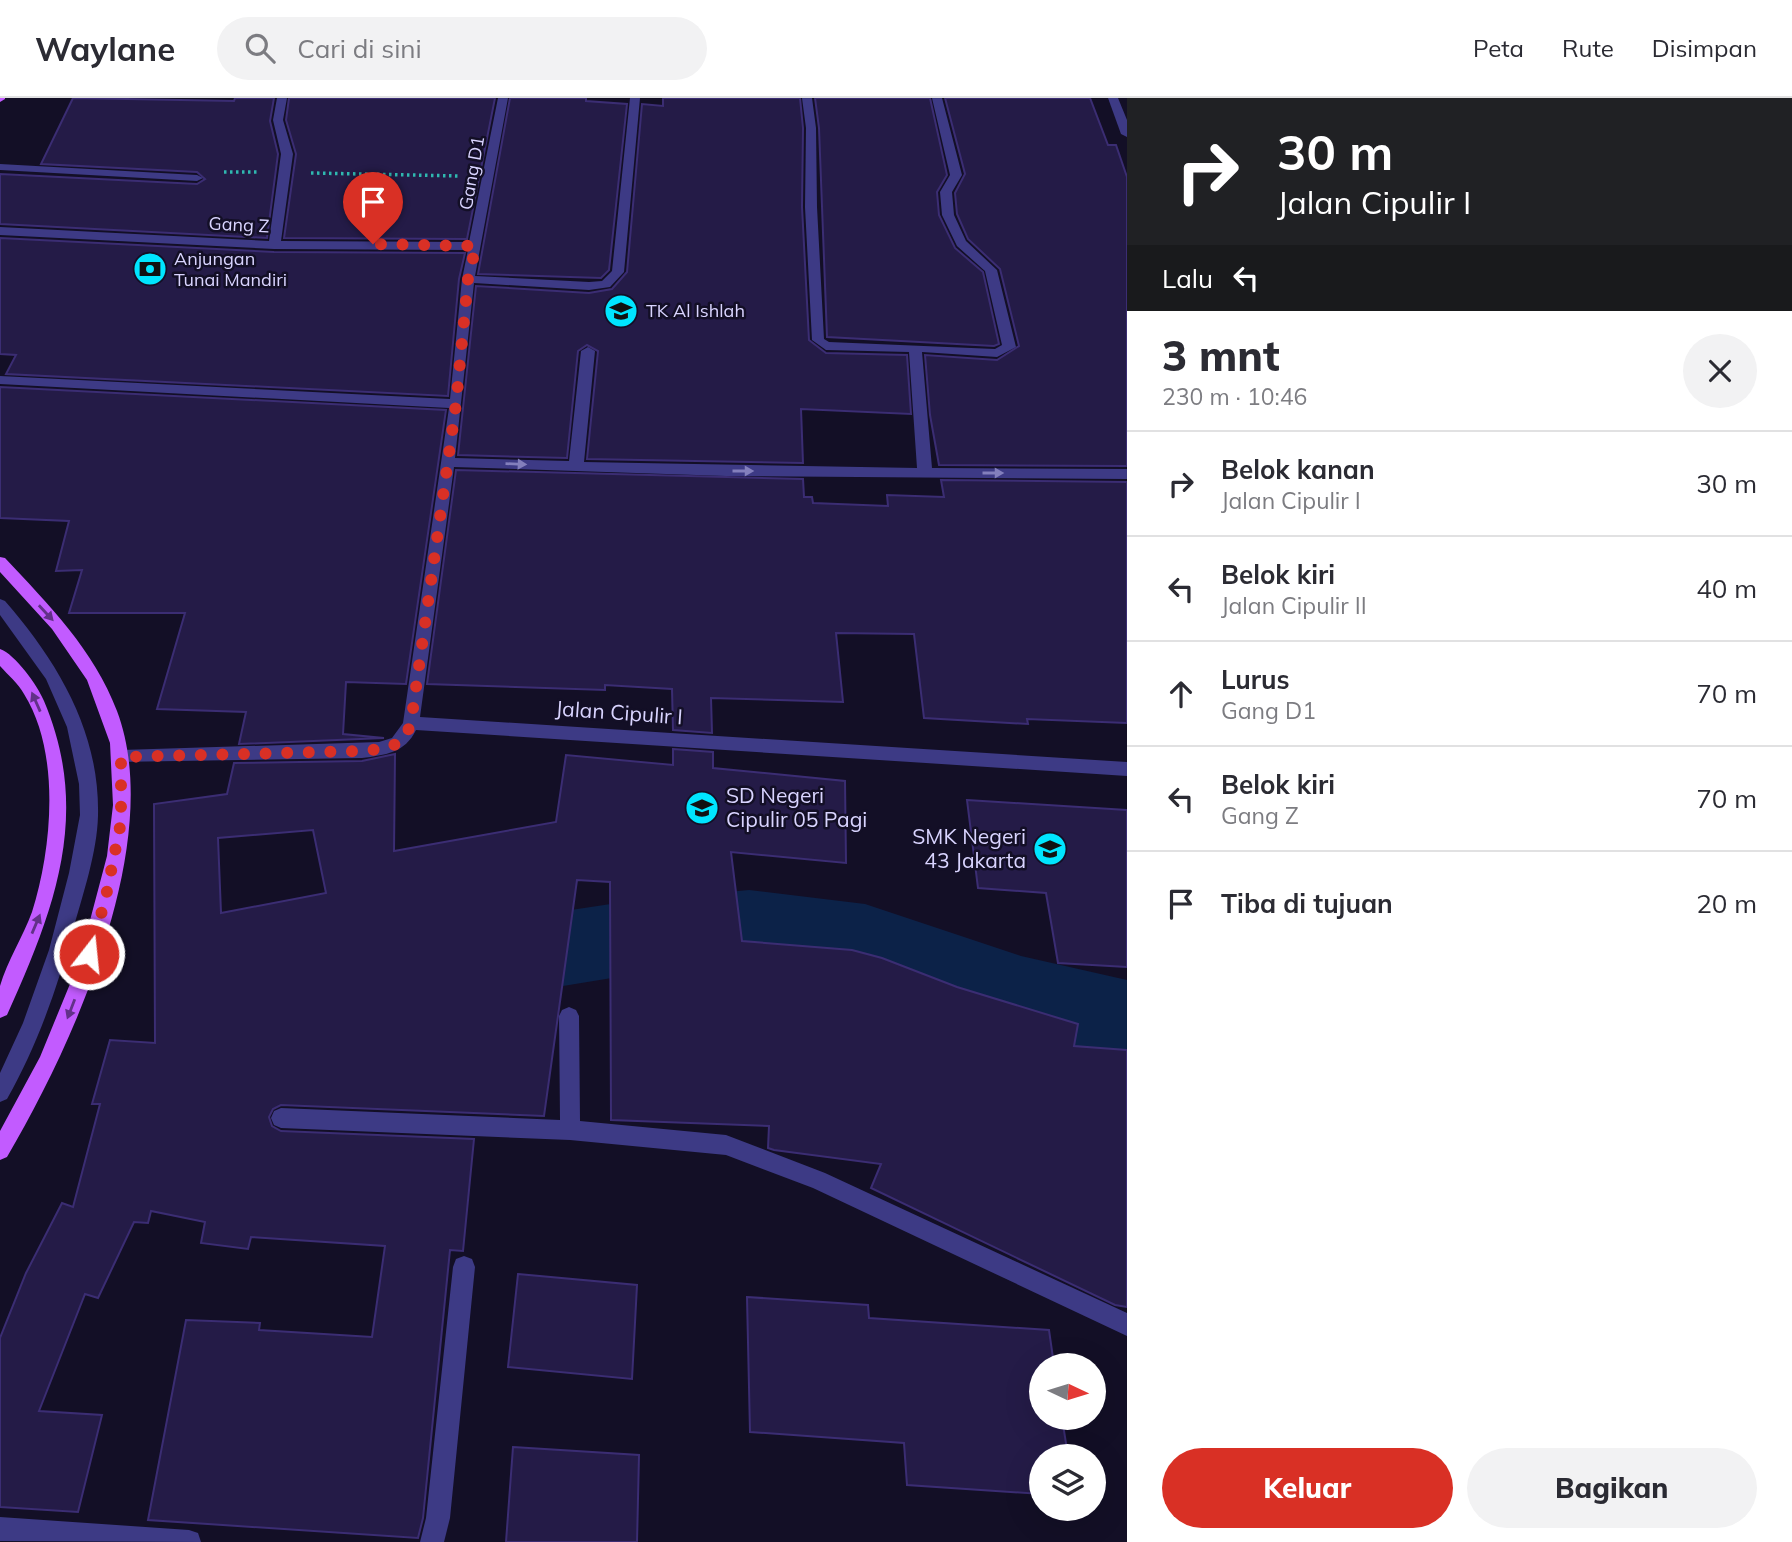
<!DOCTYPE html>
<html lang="id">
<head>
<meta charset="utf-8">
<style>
  :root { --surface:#fff; --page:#f2f2f3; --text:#2b2b33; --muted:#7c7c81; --line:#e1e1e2; --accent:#d93025 }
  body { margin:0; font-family:Mulish,sans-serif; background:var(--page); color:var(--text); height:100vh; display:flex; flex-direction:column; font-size:26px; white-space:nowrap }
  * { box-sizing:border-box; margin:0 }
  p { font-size:23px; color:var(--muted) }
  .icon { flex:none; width:38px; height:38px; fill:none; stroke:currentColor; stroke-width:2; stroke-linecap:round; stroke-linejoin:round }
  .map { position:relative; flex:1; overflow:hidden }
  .details { display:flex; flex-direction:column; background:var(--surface); width:665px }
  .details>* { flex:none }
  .banner { background:#202124; color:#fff; overflow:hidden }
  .needle { width:46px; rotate:94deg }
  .buttons { position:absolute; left:1029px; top:1255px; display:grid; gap:14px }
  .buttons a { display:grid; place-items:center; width:77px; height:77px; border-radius:50%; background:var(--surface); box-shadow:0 7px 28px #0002; font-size:35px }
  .pin { position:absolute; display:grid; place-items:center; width:60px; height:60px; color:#fff; margin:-72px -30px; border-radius:50% 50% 50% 0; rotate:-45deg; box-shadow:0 0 7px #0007 }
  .pin .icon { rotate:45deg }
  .me { position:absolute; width:77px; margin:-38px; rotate:16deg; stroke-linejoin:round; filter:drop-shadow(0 0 5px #0008) }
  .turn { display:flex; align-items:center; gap:24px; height:147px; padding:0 35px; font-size:32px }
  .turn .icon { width:91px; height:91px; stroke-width:2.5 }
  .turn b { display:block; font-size:49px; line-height:60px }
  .then { display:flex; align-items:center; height:66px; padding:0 35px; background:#0003; gap:14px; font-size:26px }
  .round { display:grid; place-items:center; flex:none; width:74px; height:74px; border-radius:37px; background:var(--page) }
  .head { display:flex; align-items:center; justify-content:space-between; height:119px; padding:0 35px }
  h1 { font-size:42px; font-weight:800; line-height:52px }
  .primary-button { display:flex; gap:14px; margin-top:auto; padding:14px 35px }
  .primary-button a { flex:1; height:80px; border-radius:42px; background:var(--accent); color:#fff; font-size:28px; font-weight:800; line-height:80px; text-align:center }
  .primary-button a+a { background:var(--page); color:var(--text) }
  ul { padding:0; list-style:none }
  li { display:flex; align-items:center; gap:21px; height:105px; padding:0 35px; border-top:2px solid var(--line) }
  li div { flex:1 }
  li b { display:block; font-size:26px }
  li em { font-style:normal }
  header { display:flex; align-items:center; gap:42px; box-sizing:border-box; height:98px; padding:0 35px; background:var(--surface); border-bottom:2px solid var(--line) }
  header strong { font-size:33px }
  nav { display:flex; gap:38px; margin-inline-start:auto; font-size:24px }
  .search { width:490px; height:63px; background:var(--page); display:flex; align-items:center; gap:18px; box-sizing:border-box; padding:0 24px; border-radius:38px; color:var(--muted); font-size:26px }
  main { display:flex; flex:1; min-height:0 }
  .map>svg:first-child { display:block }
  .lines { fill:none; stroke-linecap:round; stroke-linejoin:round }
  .river { fill:#0c2248; fill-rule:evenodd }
  .building { fill:#241b47; stroke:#3b2d73; stroke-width:2; fill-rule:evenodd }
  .path { stroke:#2fb8b0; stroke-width:3.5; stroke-dasharray:2.5 3.5; stroke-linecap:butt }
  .service { fill:#3d3a85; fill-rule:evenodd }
  .minor { fill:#3d3a85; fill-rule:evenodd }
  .primary { fill:#c25bff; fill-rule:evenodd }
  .oneway { fill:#837fbc }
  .oneway2 { fill:#623188 }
  .route { stroke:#d93025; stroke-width:12; stroke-dasharray:0 21.6 }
  .labels { text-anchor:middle; stroke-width:5; stroke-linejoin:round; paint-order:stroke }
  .far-street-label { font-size:18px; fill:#d9d4ff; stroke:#130f26 }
  .far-poi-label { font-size:18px; fill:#d9d4ff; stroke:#130f26; text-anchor:start }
  .street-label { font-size:21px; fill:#d9d4ff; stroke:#130f26 }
  .poi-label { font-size:21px; fill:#d9d4ff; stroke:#130f26; text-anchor:start }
</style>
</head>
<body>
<header>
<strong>Waylane</strong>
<div class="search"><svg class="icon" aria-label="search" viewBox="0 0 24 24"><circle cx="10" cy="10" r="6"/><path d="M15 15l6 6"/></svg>Cari di sini</div>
<nav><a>Peta</a><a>Rute</a><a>Disimpan</a></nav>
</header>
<main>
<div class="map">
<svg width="1127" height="1444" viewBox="0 0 1127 1444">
  <rect width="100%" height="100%" fill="#130f26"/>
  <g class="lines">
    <polygon class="river" points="749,792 865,806 1021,858 1127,882 1127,962 1021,936 865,880 749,864 624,878 459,905 429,894 417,867 429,840 459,829 624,804"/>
  </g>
  <g class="building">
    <polygon points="73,0 234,3 235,0 274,0 270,23 278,56 267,140 0,126 0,76 197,86 205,81 197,74 41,66"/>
    <polygon points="289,0 495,0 467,141 284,140 296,56 286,22"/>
    <polygon points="510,0 586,0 586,3 627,6 609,172 601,180 478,176"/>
    <polygon points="663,0 800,0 803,30 802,109 809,242 826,255 907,257 911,316 801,311 803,365 587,361 598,253 587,247 578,253 567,360 458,357 476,188 589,195 612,191 627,174 642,6 663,8"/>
    <polygon points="815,0 930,0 947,77 937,94 939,117 955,150 983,174 999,246 994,248 827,239 819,30"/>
    <polygon points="945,0 1090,0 1108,47 1116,47 1127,79 1127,368 939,367 930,317 925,257 997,262 1019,248 1000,171 968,141 957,116 955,95 965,76"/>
    <polygon points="0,140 274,154 465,155 459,181 448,298 6,276 16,257 0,256"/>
    <polygon points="0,289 446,312 406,586 346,584 343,636 384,640 239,646 246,614 157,611 185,515 69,515 82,472 56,473 69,423 0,420"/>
    <polygon points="456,372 803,381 804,399 812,399 813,405 888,408 887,397 944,399 941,382 1127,384 1127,625 1027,621 1028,626 924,620 914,536 836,535 843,604 711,600 712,635 673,632 672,591 605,587 605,592 427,586"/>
    <path d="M673 651 713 654V670L845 683 846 765 731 754 742 843 852 852 882 860 957 889 1078 926 1074 948 1127 952V1209L1115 1207 871 1090 881 1066 774 1052 768 1050 769 1028 611 1022 610 784 577 782 544 1018 281 1007 273 1011 269 1019 272 1028 281 1033 474 1041 463 1153 450 1152 423 1420 418 1440 148 1422 186 1222 260 1225 259 1232 372 1239 385 1148 251 1139 248 1151 201 1145 205 1124 151 1113 148 1125 134 1124 98 1200 85 1196 39 1313 102 1317 78 1414 0 1409V1240L26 1175 62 1105 73 1109 100 1006H92L110 942 155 945 154 706 227 696 234 665 362 663 395 656 394 753 556 724 566 657 673 667ZM313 732 326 795 221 815 218 740Z"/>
    <polygon points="967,702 1127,712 1127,869 1058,865 1046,795 978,790"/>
    <polygon points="518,1176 637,1187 632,1281 508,1269"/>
    <polygon points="747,1199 868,1207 869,1220 1049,1232 1054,1267 1041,1267 1041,1320 1062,1320 1068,1358 1041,1358 1041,1396 907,1387 904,1345 750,1334"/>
    <polygon points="513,1349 639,1357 637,1444 506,1444"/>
  </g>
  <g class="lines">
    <g class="path">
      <polyline points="224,74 257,74"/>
      <polyline points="311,75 460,78"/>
    </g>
    <path class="service" d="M0 501 5 503C58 564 100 634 98 718 97 755 83 796 73 832 57 891 37 948 7 1001L0 1004V975L23 925 49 852 69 775 80 717 79 686 67 629 46 581 0 517Z"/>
    <g class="minor">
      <path d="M277 0H287L283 22 293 56 281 143 469 144 498 0H508L475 178 589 184 602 183 612 173 630 0H640L624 174 610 189 589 192 474 185 455 360 569 363 581 253 588 249 595 253 584 364 917 370 909 254 826 252 812 242 805 109 806 30 802 0H812L816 30 817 109 824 241 829 244 995 251 1002 247 985 173 957 148 942 117 940 94 950 77 932 0H942L962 77 952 94 954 117 966 143 997 172 1016 249 997 259 922 254 932 370 1127 371V381L726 378 454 369 420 619 1127 664V678L416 632C405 655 385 657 362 660L115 664 113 659 115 654 121 652 379 644 392 640 403 625 449 310 0 286V278L450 301 462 181 468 152 274 151 0 137V129L269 143 281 56 273 22Z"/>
      <polygon points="1108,0 1118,0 1127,22 1127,39 1121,36"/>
      <polygon points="0,66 197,77 203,80 197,83 0,72"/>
      <polygon points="569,909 576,912 579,918 580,1023 726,1037 825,1075 1127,1215 1127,1238 813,1090 726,1057 570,1042 281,1030 274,1027 271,1020 274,1013 281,1010 560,1022 559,918 562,912"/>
      <polygon points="464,1158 472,1161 475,1169 450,1420 444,1444 420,1444 426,1420 453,1169 456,1161"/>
      <polygon points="0,1419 189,1432 198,1435 201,1444 0,1443"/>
    </g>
    <g class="primary">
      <polygon points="0,0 5,0 5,1 0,4"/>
      <path d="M0 459 5 460C49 507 94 552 117 613 166 743 73 947 7 1059L0 1062V1033L40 959 79 864 107 758 113 707 110 645 87 582 52 531 0 474Z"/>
      <path d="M0 551C15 556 38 588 44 603 92 716 54 813 7 917L0 920C0 910 0 897 0 888 7 863 23 839 32 814 52 751 61 655 24 596 18 585 8 577 0 568Z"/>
    </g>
  </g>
  <defs><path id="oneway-solid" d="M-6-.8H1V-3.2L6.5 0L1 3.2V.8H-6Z" transform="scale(1.75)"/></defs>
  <g class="oneway">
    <use href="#oneway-solid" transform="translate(516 366) rotate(2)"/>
    <use href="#oneway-solid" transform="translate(743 373)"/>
    <use href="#oneway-solid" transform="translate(993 375)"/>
  </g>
  <g class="oneway2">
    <use href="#oneway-solid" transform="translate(46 515) rotate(47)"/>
    <use href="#oneway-solid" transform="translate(36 604) rotate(-114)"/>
    <use href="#oneway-solid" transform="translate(36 826) rotate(-67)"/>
    <use href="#oneway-solid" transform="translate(71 911) rotate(111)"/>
  </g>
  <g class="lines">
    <path class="route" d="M89 856 105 803 121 724V659L362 653C387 650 402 651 411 625L456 306 468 181 476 148 373 146"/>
  </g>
  <defs>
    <symbol id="bank-disc" viewBox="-11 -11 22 22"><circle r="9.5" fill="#00e5ff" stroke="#130f26"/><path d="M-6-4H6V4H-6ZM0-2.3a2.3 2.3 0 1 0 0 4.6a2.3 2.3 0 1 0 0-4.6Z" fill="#111"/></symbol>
    <symbol id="school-disc" viewBox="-11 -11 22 22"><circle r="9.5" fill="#00e5ff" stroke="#130f26"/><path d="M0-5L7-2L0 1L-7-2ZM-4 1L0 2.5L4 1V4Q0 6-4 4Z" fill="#111"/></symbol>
  </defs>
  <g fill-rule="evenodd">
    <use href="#bank-disc" x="131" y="152" width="38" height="38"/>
    <use href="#school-disc" x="602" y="194" width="38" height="38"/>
    <use href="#school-disc" x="683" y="691" width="38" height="38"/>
    <use href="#school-disc" x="1031" y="732" width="38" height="38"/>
  </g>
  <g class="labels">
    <g class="far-street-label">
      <text transform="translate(472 75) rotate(-80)" y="6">Gang D1</text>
      <text transform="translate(239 127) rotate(3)" y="6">Gang Z</text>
    </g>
    <g class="far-poi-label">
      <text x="174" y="167">Anjungan<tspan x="174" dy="21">Tunai Mandiri</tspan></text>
      <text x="646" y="219">TK Al Ishlah</text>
    </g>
    <g class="street-label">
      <text transform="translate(619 615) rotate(4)" y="7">Jalan Cipulir I</text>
    </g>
    <g class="poi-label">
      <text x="726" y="705">SD Negeri<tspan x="726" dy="24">Cipulir 05 Pagi</tspan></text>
      <text x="1026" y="746" text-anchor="end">SMK Negeri<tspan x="1026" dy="24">43 Jakarta</tspan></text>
    </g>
  </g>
</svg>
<div class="buttons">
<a><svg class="needle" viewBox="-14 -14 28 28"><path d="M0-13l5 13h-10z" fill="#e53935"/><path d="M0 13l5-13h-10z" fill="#7c7c81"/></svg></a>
<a><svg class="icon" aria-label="layers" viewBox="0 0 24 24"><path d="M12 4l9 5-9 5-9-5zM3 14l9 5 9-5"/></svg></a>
</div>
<div class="pin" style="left:373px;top:146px;background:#d93025"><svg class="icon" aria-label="arrive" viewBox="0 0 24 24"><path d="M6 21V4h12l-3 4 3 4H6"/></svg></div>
<svg class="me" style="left:89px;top:856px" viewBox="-20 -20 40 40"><circle r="17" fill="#d93025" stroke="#fff" stroke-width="3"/><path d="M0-11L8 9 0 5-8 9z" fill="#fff"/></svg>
</div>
<section class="details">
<div class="banner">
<div class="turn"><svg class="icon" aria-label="right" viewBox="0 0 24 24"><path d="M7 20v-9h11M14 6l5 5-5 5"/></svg><div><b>30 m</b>Jalan Cipulir I</div></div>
<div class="then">Lalu<svg class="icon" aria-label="left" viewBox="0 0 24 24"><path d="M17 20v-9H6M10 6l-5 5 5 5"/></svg></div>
</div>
<div class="head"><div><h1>3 mnt</h1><p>230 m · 10:46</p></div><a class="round"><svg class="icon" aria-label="close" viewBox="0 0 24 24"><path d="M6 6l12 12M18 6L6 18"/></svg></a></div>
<ul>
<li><svg class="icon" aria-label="right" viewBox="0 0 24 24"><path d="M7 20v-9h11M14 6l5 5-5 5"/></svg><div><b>Belok kanan</b><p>Jalan Cipulir I</p></div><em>30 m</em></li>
<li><svg class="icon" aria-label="left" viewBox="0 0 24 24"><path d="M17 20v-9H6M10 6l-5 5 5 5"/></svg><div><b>Belok kiri</b><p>Jalan Cipulir II</p></div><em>40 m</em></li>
<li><svg class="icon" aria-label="ahead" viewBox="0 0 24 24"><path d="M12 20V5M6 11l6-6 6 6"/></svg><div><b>Lurus</b><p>Gang D1</p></div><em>70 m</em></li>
<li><svg class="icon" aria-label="left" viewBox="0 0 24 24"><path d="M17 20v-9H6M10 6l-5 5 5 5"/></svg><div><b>Belok kiri</b><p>Gang Z</p></div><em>70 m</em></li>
<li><svg class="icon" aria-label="arrive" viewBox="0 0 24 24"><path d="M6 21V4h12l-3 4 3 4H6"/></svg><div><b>Tiba di tujuan</b></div><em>20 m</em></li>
</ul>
<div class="primary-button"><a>Keluar</a><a>Bagikan</a></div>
</section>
</main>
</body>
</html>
